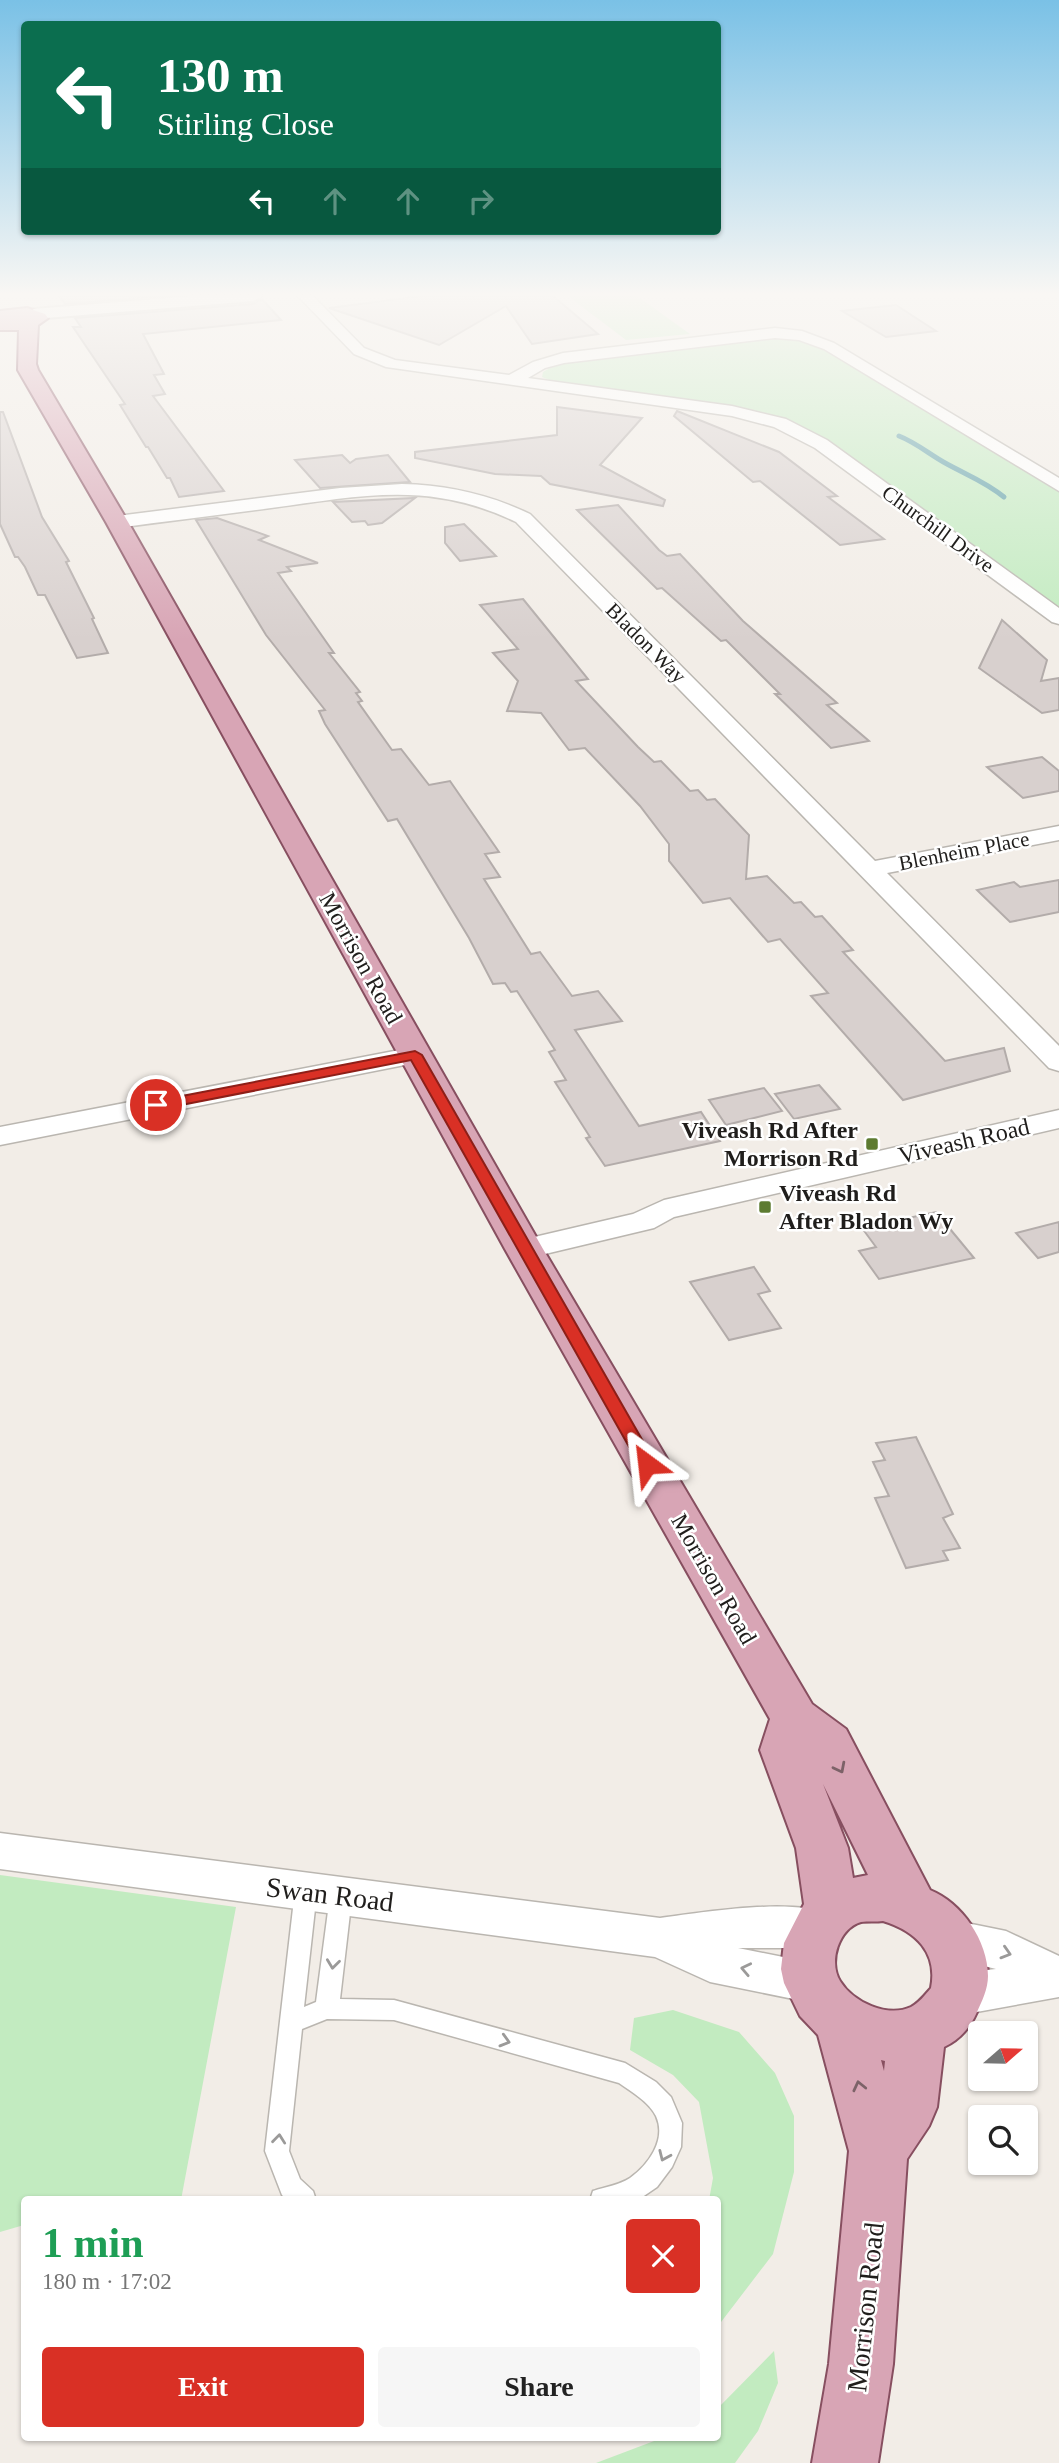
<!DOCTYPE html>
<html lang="en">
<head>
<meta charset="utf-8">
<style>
  :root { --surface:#fff; --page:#f6f6f6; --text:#222; --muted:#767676; --accent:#d93025 }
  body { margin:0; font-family:"Times New Roman",serif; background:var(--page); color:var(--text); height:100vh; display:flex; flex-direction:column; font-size:26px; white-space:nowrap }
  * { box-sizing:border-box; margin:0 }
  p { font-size:23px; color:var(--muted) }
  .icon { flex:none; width:38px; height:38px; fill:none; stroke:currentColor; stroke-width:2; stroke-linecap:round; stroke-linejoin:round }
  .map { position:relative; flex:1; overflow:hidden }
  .sheet { position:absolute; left:21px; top:2196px; width:700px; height:245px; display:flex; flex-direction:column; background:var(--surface); border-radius:7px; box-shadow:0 2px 5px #0004 }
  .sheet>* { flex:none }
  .hud { position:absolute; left:21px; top:21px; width:700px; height:214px; border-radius:7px; box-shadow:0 2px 5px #0004; background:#0b6e4f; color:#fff; overflow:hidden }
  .needle { width:46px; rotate:70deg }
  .tools { position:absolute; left:968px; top:2021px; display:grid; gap:14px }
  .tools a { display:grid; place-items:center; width:70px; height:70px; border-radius:7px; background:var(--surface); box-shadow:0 2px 5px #0004; font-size:35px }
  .pin { position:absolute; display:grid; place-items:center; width:60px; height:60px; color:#fff; margin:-30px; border:4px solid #fff; border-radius:50%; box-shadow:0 2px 7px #0007 }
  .me { position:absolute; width:77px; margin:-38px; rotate:330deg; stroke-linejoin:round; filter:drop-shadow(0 0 5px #0008) }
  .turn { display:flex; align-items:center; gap:24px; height:147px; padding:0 21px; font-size:32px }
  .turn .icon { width:91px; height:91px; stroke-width:2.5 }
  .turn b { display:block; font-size:49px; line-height:60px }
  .lanes { display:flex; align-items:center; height:66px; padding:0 21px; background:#0003; justify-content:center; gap:35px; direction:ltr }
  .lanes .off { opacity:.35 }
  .round { display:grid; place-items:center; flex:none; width:74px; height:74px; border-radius:7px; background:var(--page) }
  .summary { display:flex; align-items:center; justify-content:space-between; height:119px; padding:0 21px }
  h1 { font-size:42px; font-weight:700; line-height:52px; color:#1e9e55 }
  .cta { display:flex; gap:14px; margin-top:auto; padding:14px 21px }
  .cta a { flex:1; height:80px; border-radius:7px; background:var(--accent); color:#fff; font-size:28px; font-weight:700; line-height:80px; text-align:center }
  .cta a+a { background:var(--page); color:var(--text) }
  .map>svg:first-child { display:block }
  .green { fill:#c2ebc0 }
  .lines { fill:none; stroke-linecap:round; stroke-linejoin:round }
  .stream { stroke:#5c9ea7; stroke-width:5 }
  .building { fill:#d8d0ce; stroke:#b3acaa; stroke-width:2 }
  .service-casing { stroke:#bab6b0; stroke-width:3 }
  .minor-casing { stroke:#bab6b0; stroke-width:3 }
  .secondary-casing { stroke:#bab6b0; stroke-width:4 }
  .primary-casing { stroke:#874f60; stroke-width:4 }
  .service { fill:#fff; fill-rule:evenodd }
  .minor { fill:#fff; fill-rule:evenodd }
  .secondary { fill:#fff; fill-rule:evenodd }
  .primary { fill:#d8a5b5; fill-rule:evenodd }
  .oneway { stroke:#7c6268 }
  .oneway2 { stroke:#9b9a99 }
  .route { fill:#d93025; stroke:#8d1f18; stroke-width:2 }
  .poi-dot { fill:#5d7b31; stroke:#fff; stroke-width:2.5 }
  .labels { text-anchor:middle; stroke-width:5; stroke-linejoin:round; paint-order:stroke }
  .far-street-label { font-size:21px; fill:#201e1c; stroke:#fff }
  .street-label { font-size:24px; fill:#201e1c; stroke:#fff }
  .poi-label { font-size:24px; font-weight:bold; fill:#201e1c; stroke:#fff; text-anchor:end }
  .near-street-label { font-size:28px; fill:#201e1c; stroke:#fff }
</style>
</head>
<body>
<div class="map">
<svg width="1059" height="2463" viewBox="0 0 1059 2463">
  <rect width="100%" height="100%" fill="#f2ede7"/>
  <g class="green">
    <polygon points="568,296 637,296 690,334 626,340"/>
    <polygon points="786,337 813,343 1059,487 1059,608 826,439 807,430 559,384 542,377 543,372 560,362"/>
    <polygon points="0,1875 236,1907 181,2200 24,2200 24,2225 0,2232"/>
    <polygon points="673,2010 739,2032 775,2073 794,2116 794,2172 773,2254 718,2326 718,2200 709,2200 713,2178 699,2102 673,2075 630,2050 634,2018"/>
    <polygon points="774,2351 778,2383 758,2431 735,2463 596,2463 662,2438 718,2438 718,2408"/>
  </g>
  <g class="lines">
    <path class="stream" d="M899 436C917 443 930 455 947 464 967 475 986 482 1004 497"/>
  </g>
  <g class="building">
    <polygon points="59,296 166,296 65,304"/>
    <polygon points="422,296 553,296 598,334 532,344 506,306 439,345 329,308"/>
    <polygon points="262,299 281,320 143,334 164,374 154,375 165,394 153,396 224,491 179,497 170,478 167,478 148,447 146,447 120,405 125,404 73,327 81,327 75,318 253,304"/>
    <polygon points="896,305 936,331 886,337 842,311"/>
    <polygon points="557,407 642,418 600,465 665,500 663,506 550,484 541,476 495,474 415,458 415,452 557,435"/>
    <polygon points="677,411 779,452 837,496 828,497 884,539 840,545 760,481 753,482 674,416"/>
    <polygon points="0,412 3,412 42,517 69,561 66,562 94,618 92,619 108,653 77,658 45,595 38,595 25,567 18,557 15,557 0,524"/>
    <polygon points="342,455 350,463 356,459 388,455 410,482 320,488 295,460"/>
    <polygon points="415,498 382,523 368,525 365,521 352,522 333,502"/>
    <polygon points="618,505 659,550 667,556 680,554 743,621 837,703 827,705 869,741 831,748 775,694 780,694 726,640 721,641 662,588 657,589 577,510"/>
    <polygon points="217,518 268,536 259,540 318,563 287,567 291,571 278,573 334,653 329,653 360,692 356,693 362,701 358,702 392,750 401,749 429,785 450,781 499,852 485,854 500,877 484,879 531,954 540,952 572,996 598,991 622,1021 575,1030 639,1126 701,1112 720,1141 605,1166 586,1138 590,1137 555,1082 566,1080 549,1052 555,1050 517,991 511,992 505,983 493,984 469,938 397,819 388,821 325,724 319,711 325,710 266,635 196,520"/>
    <polygon points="464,524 496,556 460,561 445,543 445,527"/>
    <polygon points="523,599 588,679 576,681 638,747 654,762 661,761 690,791 698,790 707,800 715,799 749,835 746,879 767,876 794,903 801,902 815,917 822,916 853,950 843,952 945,1061 1004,1048 1010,1071 903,1100 811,996 828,993 780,939 768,942 730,898 703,903 669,861 669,844 640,806 585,748 569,750 541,713 507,711 518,681 493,653 518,649 480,605"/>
    <polygon points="1002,620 1047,660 1041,681 1059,678 1059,710 1042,713 979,668"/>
    <polygon points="1042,757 1059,771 1059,791 1023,798 987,767"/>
    <polygon points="1059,880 1059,912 1010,922 977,890 1014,882 1020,887"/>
    <polygon points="819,1085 840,1109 794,1119 775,1094"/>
    <polygon points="764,1088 782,1111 726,1125 709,1100"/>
    <polygon points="936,1212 974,1258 879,1279 859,1251 876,1247 862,1228"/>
    <polygon points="1059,1222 1059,1252 1038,1258 1016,1233"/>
    <polygon points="754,1267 770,1291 758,1294 781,1328 729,1340 690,1282"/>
    <polygon points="916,1437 953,1514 943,1518 960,1548 943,1551 948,1560 906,1568 875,1498 889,1496 873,1462 885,1460 876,1443"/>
  </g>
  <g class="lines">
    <defs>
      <path id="service" d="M306 1882 314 1884 317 1891 304 2007 316 2002 330 1896 333 1889 341 1887 349 1889 352 1896 340 1999 394 2000 625 2063 656 2082 671 2097 682 2123 681 2147 672 2167 657 2187 638 2200H590L593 2191C605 2187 619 2185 630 2178 648 2165 667 2140 656 2116 649 2102 632 2092 619 2083L394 2020 327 2019 302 2029 289 2151 300 2179 313 2191 316 2200H287L282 2195 265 2151 295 1891 298 1884Z"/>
      <g id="minor">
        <polygon points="298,296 313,296 364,348 395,360 509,375 533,362 563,353 775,328 802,331 834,343 1059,478 1059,491 824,349 799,340 775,338 564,363 545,368 528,378 732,406 786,419 827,440 1059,608 1059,624 1052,622 815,448 774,427 732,416 386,367 354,354"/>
        <path d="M402 484C448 485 488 494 530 514L875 861 1059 826V840L887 873 1059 1046V1071L1049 1068 516 522C429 480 362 496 271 508 220 515 168 521 117 528L108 522 117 516 340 488Z"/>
        <polygon points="415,1047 425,1049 429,1055 425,1061 0,1145 0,1127"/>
        <polygon points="1059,1110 1059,1128 674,1217 654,1228 524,1259 513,1256 508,1249 513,1242 633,1214 664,1200"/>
        <path d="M0 1833 660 1918C706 1912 788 1898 832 1914L838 1928 832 1942 816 1948H738L813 1963 829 1969 836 1983 829 1997 813 2003 710 1982 655 1957 0 1869Z"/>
        <polygon points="952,1920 1006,1931 1059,1956 1059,1997 960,2015 944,2009 937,1994 944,1979 960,1973 996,1969 936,1954 930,1940 936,1926"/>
      </g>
      <polygon id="secondary" points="193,296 262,296 253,301 34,319 25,314 34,309"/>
      <path id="primary" d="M27 308 45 314 48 318 38 325 36 364 38 370 128 522 543 1249 812 1704 846 1729 930 1890C962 1903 988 1941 988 1976 988 1989 982 2001 977 2012 970 2028 959 2040 944 2047L937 2107 929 2126 907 2159 893 2364 878 2463H812L829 2364 849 2151 818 2035 800 2016 784 1983 781 1969 784 1943 804 1904 796 1848 760 1750 770 1719 505 1249 106 522 18 370 19 330H0V311ZM823 1784 868 1875 853 1878 848 1848ZM883 1921C916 1931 938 1953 931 1988 925 1995 919 2003 911 2007 887 2018 853 2002 840 1981 828 1962 839 1928 861 1922 868 1921 876 1922 883 1921ZM881 2060 885 2061 884 2071Z"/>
    </defs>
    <use href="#service" class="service-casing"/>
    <use href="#minor" class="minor-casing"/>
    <use href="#secondary" class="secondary-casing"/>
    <use href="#primary" class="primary-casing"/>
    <use href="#service" class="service"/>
    <use href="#minor" class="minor"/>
    <use href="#secondary" class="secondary"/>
    <use href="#primary" class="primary"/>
  </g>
  <defs><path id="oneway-chevron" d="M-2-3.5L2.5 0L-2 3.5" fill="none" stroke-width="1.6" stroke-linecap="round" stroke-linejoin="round" transform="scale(1.75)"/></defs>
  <g class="oneway">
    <use href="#oneway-chevron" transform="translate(840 1768) rotate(63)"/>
    <use href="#oneway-chevron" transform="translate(859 2086) rotate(-103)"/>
  </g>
  <g class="oneway2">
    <use href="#oneway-chevron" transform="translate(1006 1953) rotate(17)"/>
    <use href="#oneway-chevron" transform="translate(333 1964) rotate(97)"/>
    <use href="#oneway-chevron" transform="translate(746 1969) rotate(-168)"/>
    <use href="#oneway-chevron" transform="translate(505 2041) rotate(16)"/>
    <use href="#oneway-chevron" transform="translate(279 2139) rotate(-84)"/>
    <use href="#oneway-chevron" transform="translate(664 2156) rotate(114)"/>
  </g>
  <linearGradient id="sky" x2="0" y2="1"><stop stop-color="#7ac1e6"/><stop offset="0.46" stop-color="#f9f7f4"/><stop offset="1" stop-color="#f9f7f4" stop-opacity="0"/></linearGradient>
  <rect width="1059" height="640" fill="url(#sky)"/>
  <polygon class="route" points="415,1051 422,1055 656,1464 653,1468 641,1468 411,1060 156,1110 148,1105 156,1101"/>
  <g class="poi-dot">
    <rect x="865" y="1137" width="14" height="14" rx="3.5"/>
    <rect x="758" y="1200" width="14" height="14" rx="3.5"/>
  </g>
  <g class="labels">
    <g class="far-street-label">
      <text transform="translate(938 529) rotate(36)" y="7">Churchill Drive</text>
      <text transform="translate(646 643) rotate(45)" y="7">Bladon Way</text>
      <text transform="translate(964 851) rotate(-11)" y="7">Blenheim Place</text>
    </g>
    <g class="street-label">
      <text transform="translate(361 958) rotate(61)" y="8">Morrison Road</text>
      <text transform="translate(964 1141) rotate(-13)" y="8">Viveash Road</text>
      <text transform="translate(714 1579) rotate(60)" y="8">Morrison Road</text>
    </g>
    <g class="poi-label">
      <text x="858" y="1138">Viveash Rd After<tspan x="858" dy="28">Morrison Rd</tspan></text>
      <text x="779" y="1201" text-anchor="start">Viveash Rd<tspan x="779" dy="28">After Bladon Wy</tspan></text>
    </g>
    <g class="near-street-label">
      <text transform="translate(330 1894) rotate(7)" y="10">Swan Road</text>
      <text transform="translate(865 2307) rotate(-84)" y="10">Morrison Road</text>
    </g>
  </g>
</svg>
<div class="tools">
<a><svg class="needle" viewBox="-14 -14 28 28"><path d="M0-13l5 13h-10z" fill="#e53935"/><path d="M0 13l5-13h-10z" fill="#767676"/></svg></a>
<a><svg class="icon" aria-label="search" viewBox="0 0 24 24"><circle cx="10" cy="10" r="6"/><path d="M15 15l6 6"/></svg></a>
</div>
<div class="pin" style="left:156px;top:1105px;background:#d93025"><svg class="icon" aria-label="arrive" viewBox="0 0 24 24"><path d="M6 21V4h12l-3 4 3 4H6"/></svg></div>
<svg class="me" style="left:647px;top:1464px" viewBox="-20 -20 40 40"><path d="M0-17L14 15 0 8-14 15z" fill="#d93025" stroke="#fff" stroke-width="4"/></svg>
<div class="hud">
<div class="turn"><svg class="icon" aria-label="left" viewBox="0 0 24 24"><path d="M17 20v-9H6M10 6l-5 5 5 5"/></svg><div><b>130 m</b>Stirling Close</div></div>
<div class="lanes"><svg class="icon" aria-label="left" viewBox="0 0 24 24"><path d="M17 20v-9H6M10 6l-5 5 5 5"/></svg><svg class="icon off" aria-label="ahead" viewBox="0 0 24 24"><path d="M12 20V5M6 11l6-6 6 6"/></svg><svg class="icon off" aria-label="ahead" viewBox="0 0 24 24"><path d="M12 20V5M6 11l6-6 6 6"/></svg><svg class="icon off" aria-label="right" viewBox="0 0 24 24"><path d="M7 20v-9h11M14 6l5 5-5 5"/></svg></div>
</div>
<section class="sheet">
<div class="summary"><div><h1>1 min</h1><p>180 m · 17:02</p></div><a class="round" style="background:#d93025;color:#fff"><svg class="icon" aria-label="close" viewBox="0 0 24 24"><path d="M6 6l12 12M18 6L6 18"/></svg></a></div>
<div class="cta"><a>Exit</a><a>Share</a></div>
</section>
</div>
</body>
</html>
